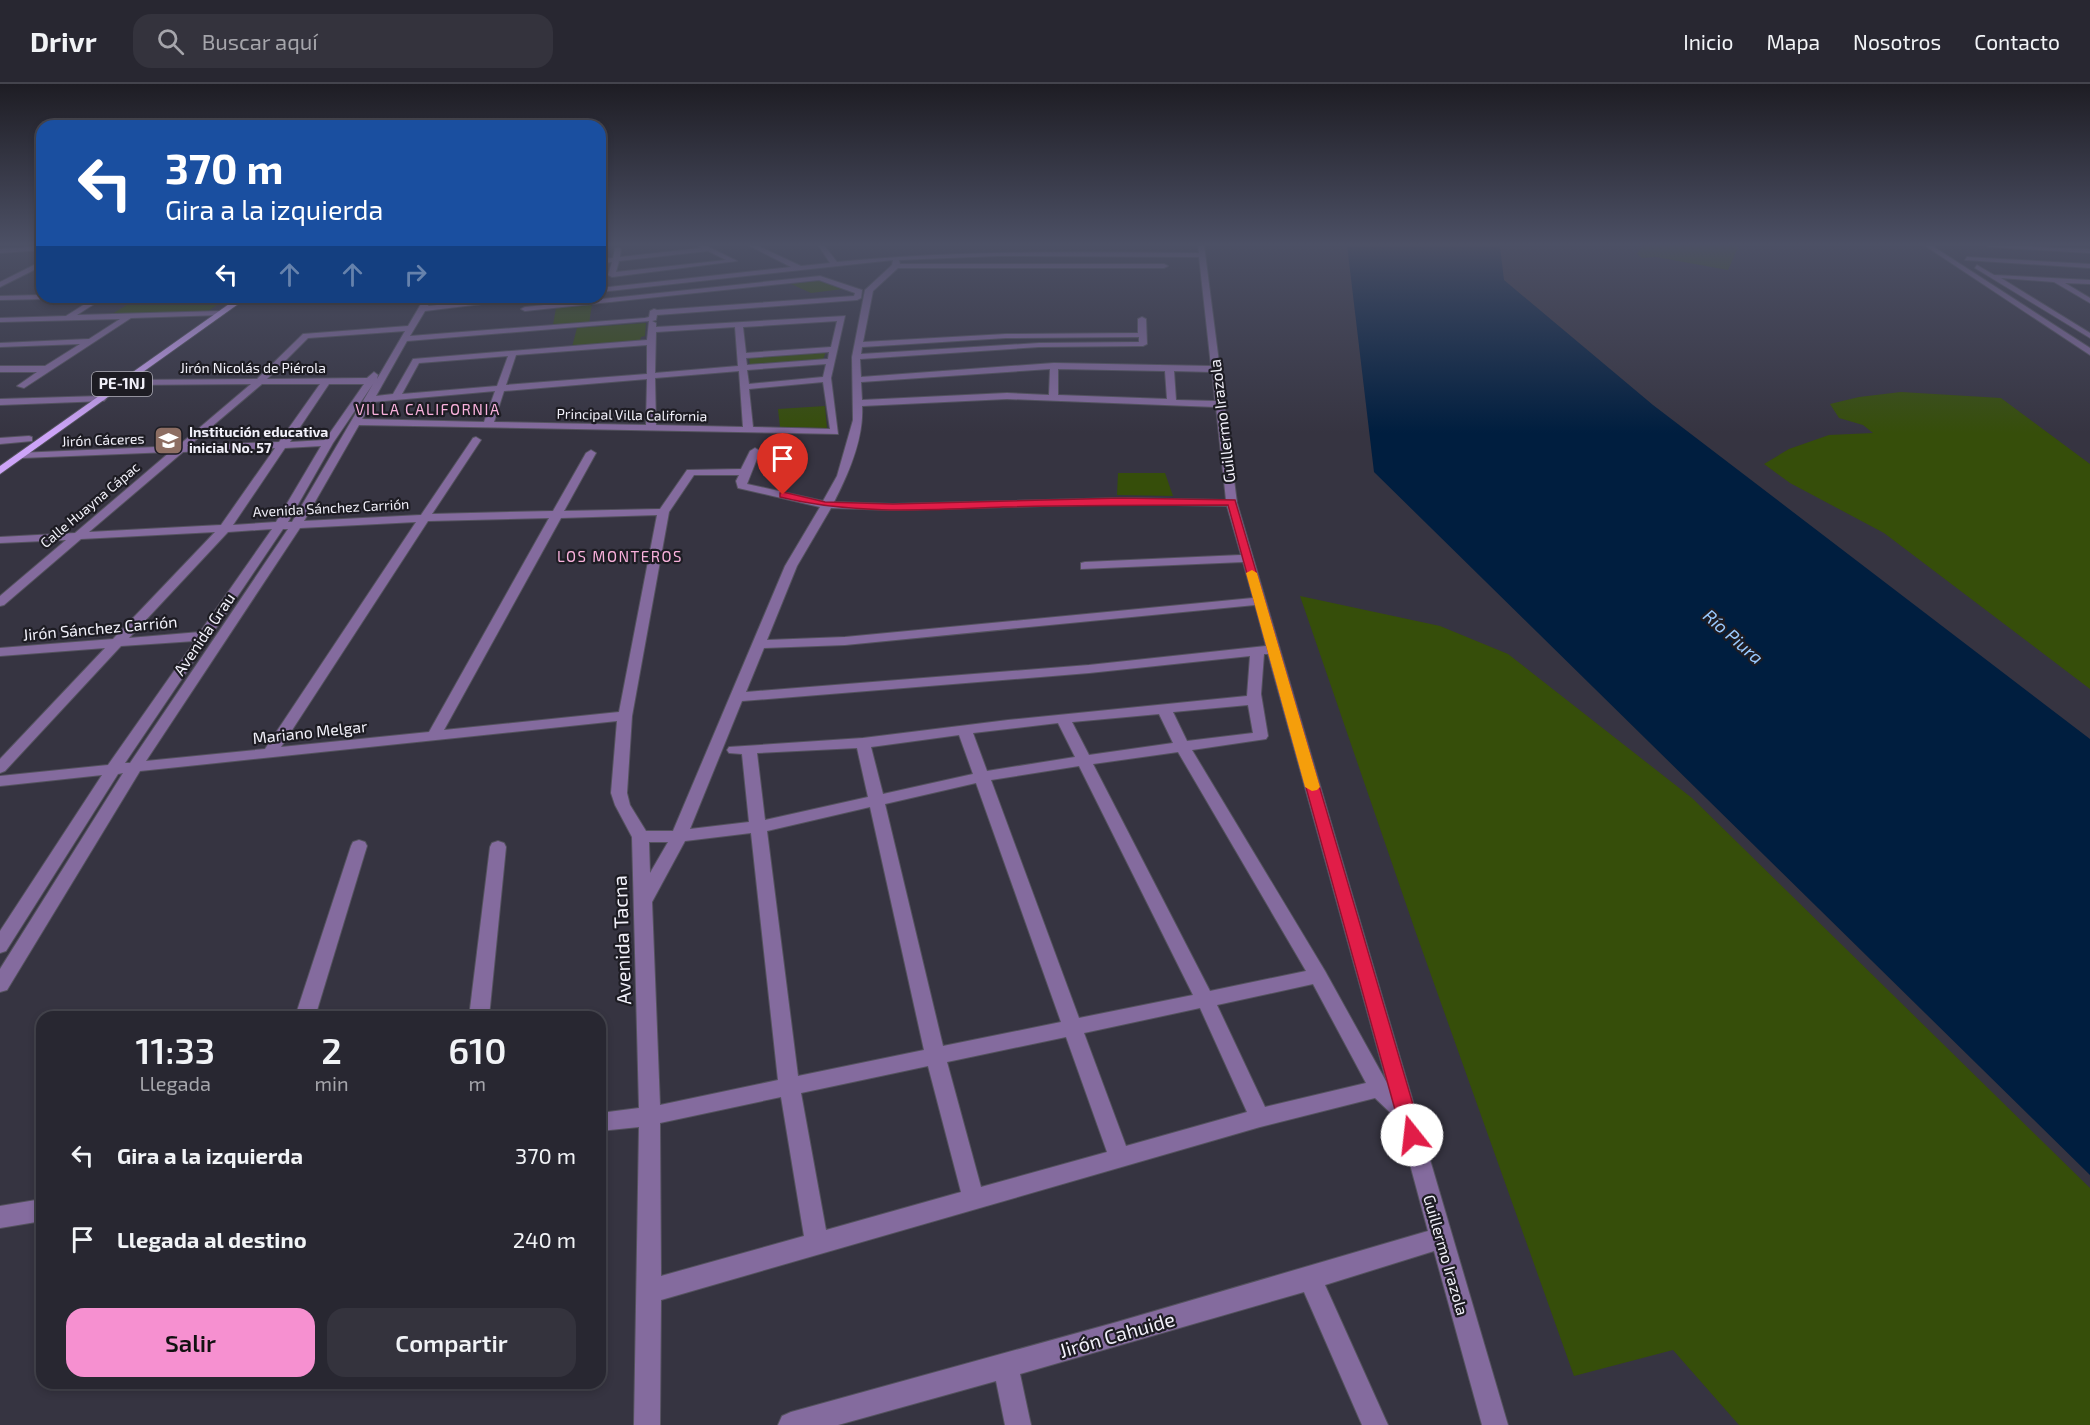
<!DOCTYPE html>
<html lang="es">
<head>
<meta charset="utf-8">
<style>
  :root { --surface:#282731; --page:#34333d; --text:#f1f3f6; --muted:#a5a5ab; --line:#44444d; --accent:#f690d0 }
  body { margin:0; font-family:"Exo 2",sans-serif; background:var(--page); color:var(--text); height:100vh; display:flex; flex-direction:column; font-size:22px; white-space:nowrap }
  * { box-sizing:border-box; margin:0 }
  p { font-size:20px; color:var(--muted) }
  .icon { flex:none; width:33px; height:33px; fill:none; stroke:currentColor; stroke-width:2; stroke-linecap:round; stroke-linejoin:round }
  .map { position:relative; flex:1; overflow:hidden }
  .sheet { position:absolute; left:36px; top:927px; width:570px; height:378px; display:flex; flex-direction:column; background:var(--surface); border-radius:18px; box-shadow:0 3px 9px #0003,0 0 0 2px var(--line) }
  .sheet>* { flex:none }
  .guide { position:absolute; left:36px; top:36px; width:570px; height:183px; border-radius:18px; box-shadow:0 3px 9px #0003,0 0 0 2px var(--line); background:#1a4fa0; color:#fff; overflow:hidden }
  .pin { position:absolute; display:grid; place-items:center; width:51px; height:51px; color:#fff; margin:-62px -26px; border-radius:50% 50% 50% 0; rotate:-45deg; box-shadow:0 0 6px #0007 }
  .pin .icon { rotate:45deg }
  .me { position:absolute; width:66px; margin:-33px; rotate:344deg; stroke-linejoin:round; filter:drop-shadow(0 0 4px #0008) }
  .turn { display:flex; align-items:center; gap:21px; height:126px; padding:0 30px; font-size:27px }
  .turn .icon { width:78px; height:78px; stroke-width:2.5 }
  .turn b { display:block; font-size:42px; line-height:51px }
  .lanes { display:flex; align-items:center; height:57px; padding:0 30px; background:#0003; justify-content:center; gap:30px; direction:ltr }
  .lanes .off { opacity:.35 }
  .eta { display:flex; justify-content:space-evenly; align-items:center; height:102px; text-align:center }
  .eta b { font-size:36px; font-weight:600; line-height:42px }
  .cta { display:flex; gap:12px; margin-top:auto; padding:12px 30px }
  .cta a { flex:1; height:69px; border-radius:18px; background:var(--accent); color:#111; font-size:24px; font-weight:600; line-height:69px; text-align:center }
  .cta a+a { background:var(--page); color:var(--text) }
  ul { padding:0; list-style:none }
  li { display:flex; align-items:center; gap:18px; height:84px; padding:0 30px }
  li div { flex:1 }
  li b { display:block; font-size:22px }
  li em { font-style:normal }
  header { display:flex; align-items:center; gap:36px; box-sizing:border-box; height:84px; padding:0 30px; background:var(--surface); border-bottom:2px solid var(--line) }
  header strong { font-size:28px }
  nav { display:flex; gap:33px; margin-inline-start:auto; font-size:21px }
  .search { width:420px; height:54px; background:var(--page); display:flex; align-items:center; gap:15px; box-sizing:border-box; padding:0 21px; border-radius:18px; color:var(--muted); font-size:22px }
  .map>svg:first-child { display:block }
  .green { fill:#364e0a }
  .water { fill:#001e3f }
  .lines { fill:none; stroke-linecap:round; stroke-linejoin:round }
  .minor-casing { stroke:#54525e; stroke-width:2 }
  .major-casing { stroke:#54525e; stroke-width:2 }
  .minor { fill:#846b9e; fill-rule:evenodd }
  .major { fill:#cda4f8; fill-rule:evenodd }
  .route { fill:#e11d48; stroke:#92132f; stroke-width:1.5 }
  .slow { fill:#f59e0b }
  .labels { text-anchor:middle; stroke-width:4.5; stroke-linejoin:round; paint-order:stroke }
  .far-street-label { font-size:14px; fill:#f1f0f9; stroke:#1d1c23 }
  .far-poi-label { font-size:14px; font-weight:bold; fill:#f1f0f9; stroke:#1d1c23; text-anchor:start }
  .shield { fill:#1d1c23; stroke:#b1b0b9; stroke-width:1.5 }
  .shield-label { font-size:15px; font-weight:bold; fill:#f1f0f9 }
  .far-neighbourhood-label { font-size:15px; letter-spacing:1.5px; fill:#f9b1dc; stroke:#1d1c23 }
  .street-label { font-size:16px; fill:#f1f0f9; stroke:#1d1c23 }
  .water-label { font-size:18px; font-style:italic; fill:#99c9fe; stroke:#1d1c23 }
  .near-street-label { font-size:20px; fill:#f1f0f9; stroke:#1d1c23 }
</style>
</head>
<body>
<header>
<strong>Drivr</strong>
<div class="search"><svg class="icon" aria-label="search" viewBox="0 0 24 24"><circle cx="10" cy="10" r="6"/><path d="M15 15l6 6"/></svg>Buscar aquí</div>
<nav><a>Inicio</a><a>Mapa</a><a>Nosotros</a><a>Contacto</a></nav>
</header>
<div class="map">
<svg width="2090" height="1341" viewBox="0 0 2090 1341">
  <rect width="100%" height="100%" fill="#363441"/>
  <g class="green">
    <polygon points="1643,161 1739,161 1728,186 1656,173 1642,174 1637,170"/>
    <polygon points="824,196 843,205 811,209 791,200"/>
    <polygon points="140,213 229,213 208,227 112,230"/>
    <polygon points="592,221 589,239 553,241 556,224"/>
    <polygon points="646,239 645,252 641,253 640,257 572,263 577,244"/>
    <polygon points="826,268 823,275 750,281 749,273"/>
    <polygon points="1901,308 2001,314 2090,380 2090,605 1884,449 1790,399 1764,380 1789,365 1829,351 1873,349 1863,341 1839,334 1830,320 1859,313"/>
    <polygon points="825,322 827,344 780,343 778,325"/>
    <polygon points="1118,389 1165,389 1173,412 1117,411"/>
    <polygon points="1300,512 1440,542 1508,570 1692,714 2090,1104 2090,1341 1739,1341 1673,1266 1574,1292 1416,849"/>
  </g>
  <polygon class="water" points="1347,161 1503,161 1500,163 1504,196 1653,321 2090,655 2090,1091 1374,388"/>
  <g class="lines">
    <defs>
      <g id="minor">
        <path d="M697 161H705L737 177 612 193 608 191 612 178 600 179V175L613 174 615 165 618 163 621 165 620 173 701 164ZM708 167 726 176 616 188 619 177Z"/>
        <path d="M748 161H756L801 182 830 179 818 161H824L837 178C957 166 1078 168 1199 169L1198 161H1204L1237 419 1508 1341H1482L1434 1167 1325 1201 1388 1341H1362L1304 1208 1020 1290 1031 1341H1005L996 1297 838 1341H778L782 1332 791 1328 1117 1238 1428 1147 1398 1036 1375 1014 1260 1043 661 1216 660 1341H634L639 1043 600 1047V1029L639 1024 632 753 615 721 611 709 617 637 140 687 7 906 0 908V885L123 689 118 690 6 867 0 869V847L102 691 0 702V692L108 681 195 557 121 562 5 687 0 689V675L105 564 0 572V564L113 555 215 448 81 455 4 521 0 522V512L66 456 0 459V453L75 449 170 368 22 374 18 373V369L178 362 251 300 125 301 121 298 122 296 257 295 303 250 408 242 425 213H433L428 222 512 213H537L425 227 410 252 645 234 649 233 650 227 654 225 657 226 854 212 855 209 819 196 525 227 521 225 525 223 820 192 862 206 861 214 857 216 657 231 656 236 652 237 656 239V243L845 232 831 294 838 350 359 341 304 437 421 431 473 354 476 353 481 356 432 430 553 427 586 369 591 366 596 369 564 427 660 425 687 386 741 385 750 367 755 364 760 367 747 400 823 417 837 392 853 336 852 273 865 206 892 181 893 176 600 208V204L791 183ZM998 172 1199 173 1211 282 1054 279 861 293 860 275 1039 263 1143 262 1147 260 1146 235 1142 233 1138 235V249L1006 250 863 258 873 207 898 184H1164L1168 182 1164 180H900L899 176ZM649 237 647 256 413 275 393 310 376 312 407 257ZM837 237 831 263 746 269 743 243ZM735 243 738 282 655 289 656 248ZM405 247 377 295 378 291 374 288 367 294 267 295 308 254ZM1139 253V258L1039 259 861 270 862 263 1006 254ZM647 261V290L506 301 516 271ZM829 268 828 275 747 281 746 274ZM508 272 497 302 402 310 419 279ZM826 280 823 293 749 300 747 286ZM1050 285 1049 311 1007 309 862 316 861 298ZM1058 285 1165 287 1167 315 1058 311ZM739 287 743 343 656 341 655 294ZM1174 287 1212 288 1215 317 1176 316ZM647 295 646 341 494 338 504 307ZM823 298 830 345 753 343 749 305ZM262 300H320L279 358 190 361ZM329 300H364L325 356 290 358ZM373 300 292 438H288L333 359ZM495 307 484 338 362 335 373 318ZM1007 315 1216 323 1226 416 1121 414 893 420 834 418C849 389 864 354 862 322ZM321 362 276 438 233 441 285 364ZM275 364 221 441 89 448 183 368ZM694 391H739L736 397 738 404 820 423 785 482 673 747H646L630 721 627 709 632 632 669 428ZM1121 420 1227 422 1241 471 1085 478 1081 479V485L1243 478 1253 514 845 553 767 556 797 482 831 424 893 426ZM657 431 619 628 444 646 561 434ZM549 434 429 648 281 663 428 437ZM416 438 265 665 146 677 300 444ZM272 445 200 548 129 554 228 448ZM283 445H288L130 679H125ZM1255 521 1266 562 1089 581 746 608 764 564 845 561ZM1264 570H1268L1387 999 1325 887 1192 666 1266 655 1268 652 1261 610ZM1250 572 1247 612 1008 636 863 654 729 663 727 666 729 669 742 670 749 738 690 745 742 617 1089 589ZM1248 621 1253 649 1187 657 1173 628ZM1159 630 1173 659 1089 671 1072 638ZM1058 639 1075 673 987 687 973 649ZM959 651 973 690 883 710 871 663ZM857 664 868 713 765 736 757 669ZM1178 668 1306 887 1210 907 1093 680ZM1079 682 1193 911 1079 934 991 696ZM976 699 1061 938 943 962 885 720ZM870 723 924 966 798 992 767 747ZM751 749 778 996 660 1021 652 818 685 757ZM649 758H668L650 789ZM1313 900 1366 999 1265 1023 1217 921ZM1200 924 1247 1028 1126 1062 1084 949ZM1066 953 1107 1068 981 1103 947 978ZM928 982 961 1108 826 1146 801 1009ZM781 1013 804 1152 661 1192 660 1039Z"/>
        <polygon points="1924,161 1931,161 2090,264 2090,271"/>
        <polygon points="1986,161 2090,165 2090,169 1989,163"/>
        <polygon points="42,162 42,166 0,169 0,165"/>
        <polygon points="1967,173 2090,180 2090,184 1965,176"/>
        <polygon points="42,177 42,182 0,203 0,198"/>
        <polygon points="1977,181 1994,191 2090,196 2090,200 2065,199 2090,214 2090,219 2054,198 2001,194 2090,249 2090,254 1975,184"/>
        <polygon points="42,211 42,213 46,213 45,215 0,216 0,212"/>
        <polygon points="96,213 105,213 77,231 221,227 225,229 221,231 131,234 24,304 17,302 37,288 0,288 0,282 45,282 80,260 0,263 0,259 89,255 120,235 0,238 0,234 66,232"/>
        <polygon points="101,312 106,315 104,317 0,321 0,315"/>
        <polygon points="29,352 32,353 32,357 0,360 0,354"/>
        <polygon points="359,756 365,758 367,762 315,933 295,933 351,762 353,758"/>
        <polygon points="498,757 504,759 506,763 489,933 469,933 490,763 492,759"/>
        <polygon points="42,1115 42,1137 0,1144 0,1122"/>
      </g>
      <polygon id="major" points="239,213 248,213 0,390 0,382"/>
    </defs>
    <use href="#minor" class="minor-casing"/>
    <use href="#major" class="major-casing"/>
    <use href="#minor" class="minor"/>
    <use href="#major" class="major"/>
  </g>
  <linearGradient id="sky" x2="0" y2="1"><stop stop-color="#1e1d24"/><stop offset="0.46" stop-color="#4c5065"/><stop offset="1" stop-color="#4c5065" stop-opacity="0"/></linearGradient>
  <rect width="2090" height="349" fill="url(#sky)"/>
  <path class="route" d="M783 408 825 418 893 420 1121 414 1235 416 1422 1051 1419 1057 1412 1060 1405 1057 1402 1051 1228 421C1153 421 1078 421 1003 423 928 426 853 431 780 413V409Z"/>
  <polygon class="slow" points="1252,486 1257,489 1320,703 1317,706 1312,707 1305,703 1246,489"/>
  <defs>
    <symbol id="school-square" viewBox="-11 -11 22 22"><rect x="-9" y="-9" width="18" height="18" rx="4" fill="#8d6e63" stroke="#1d1c23"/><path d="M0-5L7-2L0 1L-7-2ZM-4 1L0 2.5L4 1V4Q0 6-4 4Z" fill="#fff"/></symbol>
  </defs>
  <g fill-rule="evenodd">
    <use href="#school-square" x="152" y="340" width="33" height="33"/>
  </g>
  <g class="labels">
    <g class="far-street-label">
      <text x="253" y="289">Jirón Nicolás de Piérola</text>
      <text transform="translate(632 331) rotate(1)" y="5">Principal Villa California</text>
      <text transform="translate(103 356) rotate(-2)" y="5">Jirón Cáceres</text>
      <text transform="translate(90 421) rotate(-40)" y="5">Calle Huayna Cápac</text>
      <text transform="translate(331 424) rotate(-3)" y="5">Avenida Sánchez Carrión</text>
    </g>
    <g class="far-poi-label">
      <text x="189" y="353">Institución educativa<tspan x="189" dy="16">inicial No. 57</tspan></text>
    </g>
    <rect class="shield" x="92" y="288" width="60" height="24" rx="4.5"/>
    <g class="shield-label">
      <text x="122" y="305">PE-1NJ</text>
    </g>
    <g class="far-neighbourhood-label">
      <text x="428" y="331">VILLA CALIFORNIA</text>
      <text x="620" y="478">LOS MONTEROS</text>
    </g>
    <g class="street-label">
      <text transform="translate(1222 337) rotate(-97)" y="6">Guillermo Irazola</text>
      <text transform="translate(100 544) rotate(-5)" y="6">Jirón Sánchez Carrión</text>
      <text transform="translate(204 550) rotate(-56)" y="6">Avenida Grau</text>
      <text transform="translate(310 648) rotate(-6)" y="6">Mariano Melgar</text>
      <text transform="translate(1446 1171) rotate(74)" y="6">Guillermo Irazola</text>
    </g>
    <g class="water-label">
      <text transform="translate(1733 553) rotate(41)" y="6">Río Piura</text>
    </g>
    <g class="near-street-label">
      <text transform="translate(622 856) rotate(-92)" y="7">Avenida Tacna</text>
      <text transform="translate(1117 1251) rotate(-16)" y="7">Jirón Cahuide</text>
    </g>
  </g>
</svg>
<div class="pin" style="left:783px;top:411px;background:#d93025"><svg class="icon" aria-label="arrive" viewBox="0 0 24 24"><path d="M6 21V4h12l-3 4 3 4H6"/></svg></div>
<svg class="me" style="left:1412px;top:1051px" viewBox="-20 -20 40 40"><circle r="19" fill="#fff"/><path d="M0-13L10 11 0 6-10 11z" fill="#e11d48"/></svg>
<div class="guide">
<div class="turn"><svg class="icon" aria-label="left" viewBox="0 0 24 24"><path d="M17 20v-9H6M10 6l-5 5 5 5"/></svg><div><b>370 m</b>Gira a la izquierda</div></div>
<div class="lanes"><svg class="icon" aria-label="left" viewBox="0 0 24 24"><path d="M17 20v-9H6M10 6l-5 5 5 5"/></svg><svg class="icon off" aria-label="ahead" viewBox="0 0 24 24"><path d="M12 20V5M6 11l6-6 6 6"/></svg><svg class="icon off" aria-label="ahead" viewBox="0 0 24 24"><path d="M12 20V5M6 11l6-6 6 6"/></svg><svg class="icon off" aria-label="right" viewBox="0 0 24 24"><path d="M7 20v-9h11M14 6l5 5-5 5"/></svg></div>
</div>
<section class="sheet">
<div class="eta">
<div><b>11:33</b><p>Llegada</p></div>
<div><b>2</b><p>min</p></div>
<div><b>610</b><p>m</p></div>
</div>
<ul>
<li><svg class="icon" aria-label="left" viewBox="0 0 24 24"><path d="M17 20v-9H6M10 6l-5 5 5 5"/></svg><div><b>Gira a la izquierda</b></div><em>370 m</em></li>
<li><svg class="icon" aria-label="arrive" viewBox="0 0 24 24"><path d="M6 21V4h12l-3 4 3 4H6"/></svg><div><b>Llegada al destino</b></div><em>240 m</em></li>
</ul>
<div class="cta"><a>Salir</a><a>Compartir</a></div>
</section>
</div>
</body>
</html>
